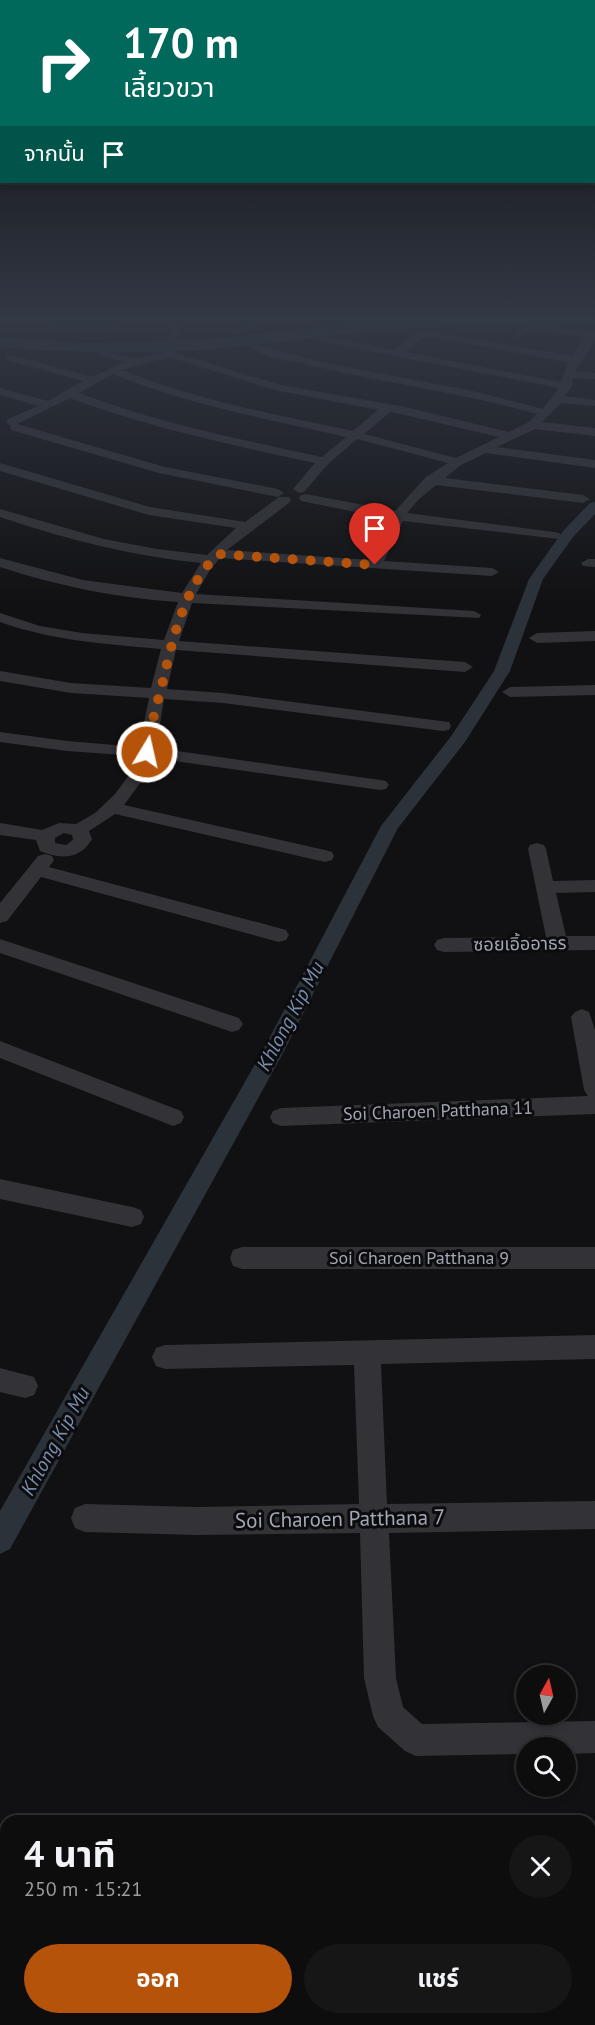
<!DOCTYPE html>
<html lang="th">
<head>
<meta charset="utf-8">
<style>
  :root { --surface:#0d0d0e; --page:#161617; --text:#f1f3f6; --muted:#9a9c9e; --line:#2d2d2e; --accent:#b45309 }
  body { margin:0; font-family:"PT Sans","Noto Sans Thai",sans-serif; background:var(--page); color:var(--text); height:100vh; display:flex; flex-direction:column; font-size:22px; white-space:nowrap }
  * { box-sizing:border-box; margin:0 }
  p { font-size:20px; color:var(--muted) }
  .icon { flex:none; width:33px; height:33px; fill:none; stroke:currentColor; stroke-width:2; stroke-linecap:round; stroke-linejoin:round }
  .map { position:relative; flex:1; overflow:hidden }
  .sheet { position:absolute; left:0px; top:1815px; width:596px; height:210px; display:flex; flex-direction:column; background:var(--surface); border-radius:18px 18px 0 0; box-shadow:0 3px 9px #0003,0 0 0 2px var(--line) }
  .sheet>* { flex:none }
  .hud { position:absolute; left:0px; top:0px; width:596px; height:183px; box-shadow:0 3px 9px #0003,0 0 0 2px var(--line); background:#00695c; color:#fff; overflow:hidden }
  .needle { width:39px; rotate:8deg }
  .buttons { position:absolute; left:516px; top:1665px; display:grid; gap:12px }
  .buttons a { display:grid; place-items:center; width:60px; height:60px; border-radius:50%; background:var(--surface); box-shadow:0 3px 9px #0003,0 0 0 2px var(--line); font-size:30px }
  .pin { position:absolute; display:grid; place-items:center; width:51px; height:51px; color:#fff; margin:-62px -26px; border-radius:50% 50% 50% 0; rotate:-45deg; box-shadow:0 0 6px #0007 }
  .pin .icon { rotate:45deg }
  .me { position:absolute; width:66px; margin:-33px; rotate:9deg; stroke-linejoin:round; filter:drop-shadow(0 0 4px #0008) }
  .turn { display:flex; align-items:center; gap:21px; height:126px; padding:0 24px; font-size:27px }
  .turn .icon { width:78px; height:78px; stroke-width:2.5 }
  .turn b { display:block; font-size:42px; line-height:51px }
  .then { display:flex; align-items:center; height:57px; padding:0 24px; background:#0003; gap:12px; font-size:22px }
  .round { display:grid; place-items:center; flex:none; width:63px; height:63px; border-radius:32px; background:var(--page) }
  .head { display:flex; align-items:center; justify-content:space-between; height:102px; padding:0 24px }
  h1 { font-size:36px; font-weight:700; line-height:45px }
  .button { display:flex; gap:12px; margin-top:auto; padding:12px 24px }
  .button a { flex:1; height:69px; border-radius:36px; background:var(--accent); color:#fff; font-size:24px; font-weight:700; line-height:69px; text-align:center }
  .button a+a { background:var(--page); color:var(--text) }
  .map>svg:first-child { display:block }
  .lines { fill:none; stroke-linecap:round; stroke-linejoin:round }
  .canal { fill:#2b323a; fill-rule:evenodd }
  .river { fill:#2b323a; fill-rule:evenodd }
  .minor { fill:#323237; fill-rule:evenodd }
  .route { stroke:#b45309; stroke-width:10; stroke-dasharray:0 18 }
  .labels { text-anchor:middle; stroke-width:6; stroke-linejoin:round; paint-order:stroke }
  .street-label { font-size:18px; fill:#a3a6b3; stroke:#0c0c0e }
  .water-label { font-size:20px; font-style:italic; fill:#7b8ead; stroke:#0c0c0e }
  .near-street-label { font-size:21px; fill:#a3a6b3; stroke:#0c0c0e }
</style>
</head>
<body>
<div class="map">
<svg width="595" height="2025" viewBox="0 0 595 2025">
  <rect width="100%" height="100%" fill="#111113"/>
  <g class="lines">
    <polygon class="canal" points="595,502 595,514 573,537 543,579 510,671 465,742 398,828 282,1055 10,1549 0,1554 0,1511 262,1052 381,826 452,735 494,671 529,579 563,531 590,503"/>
    <path class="river" d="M595 318V324C528 329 462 324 395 329 337 334 280 343 223 348 148 355 74 353 0 347V337L83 343 140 342 221 338 395 319Z"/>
    <g class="minor">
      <polygon points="51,318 61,318 58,326 112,326 117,329 112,332 55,332 47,327"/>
      <polygon points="172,318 182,318 178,339 173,342 168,339"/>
      <polygon points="252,318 262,318 259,327 234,334 229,331 250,323"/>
      <path d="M534 324 595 332V340L575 371 595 373V379L573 378 572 386 565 396 595 400V406L561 403 542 422 595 428V436L535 429 497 447 595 460V468L486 453 461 465 445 478 583 495 590 499 583 503 436 485 419 499 407 513 554 532 559 533 561 536 559 539 403 521 384 561 492 568 499 572 492 576 220 558 210 570 196 594 474 611 481 615 479 618 192 603 179 641 465 662 473 667 465 672 176 650 167 689 223 693 449 722 451 726 449 730 443 731 223 703 164 699 156 748 380 780 386 781 389 785 386 789 380 790 153 758 146 775 124 805 325 850 332 852 334 856 332 860 325 862 115 814 89 831 92 839C81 859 61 860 40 851L36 840 0 835V823L42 830 59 823 76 824 95 813 115 794 129 775 136 756 67 751 0 742V732L67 741 139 747 149 698 71 693 0 681V671L71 683 151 688 161 649C106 644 53 641 0 622V613L40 626 82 633 164 640 178 602C118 598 57 586 0 567V558L83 580 182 593 201 563C132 556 65 539 0 517V509L104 539 157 549 207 555 236 528 149 515 0 471V463L150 507 245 522 279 497H289L291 500 289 503 227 550 370 560 391 519 301 501 299 498 301 495 306 494 395 511 426 477 448 463 357 439 328 464 304 492 299 493 293 489 315 463C232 445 150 428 70 398L17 424 165 467 278 489 284 493 278 497 159 473 11 430 10 425 6 422 8 419 38 406 0 395V388L48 401 83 381 7 360V356H15L92 377 125 362 99 355V351L137 358 169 351 281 385 405 407 509 432 529 422 537 414C461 392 382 383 305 364 290 361 259 356 249 347L254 344 326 363 473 391 543 409 559 388 322 342 317 339 322 336 394 350 416 333 429 331 572 356 586 337 535 330 518 337 513 334ZM429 337 568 362 561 382 405 352 423 338ZM169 357 275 390 378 410 353 431C274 414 196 400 122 370ZM113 374C188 405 267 419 346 437L322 457C239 439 158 423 79 393ZM390 412 405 415 499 437 456 458 364 434ZM64 833 72 835 73 840 66 845 55 843V838Z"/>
      <polygon points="588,559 595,559 595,567 583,566 581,563"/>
      <polygon points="595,631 595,641 537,643 529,638 537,633"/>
      <polygon points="595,685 595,695 510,697 502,692 510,687"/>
      <polygon points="537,843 544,845 546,849 553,881 595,880 595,892 556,893 566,936 595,936 595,950 444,952 437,950 434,945 437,940 444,938 546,937 528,849 530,845"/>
      <polygon points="45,854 52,856 54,860 49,867 279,928 286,930 289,935 286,940 279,942 41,877 7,921 0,923 0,903 38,856"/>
      <polygon points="0,939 239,1018 243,1024 239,1030 232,1032 0,953"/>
      <polygon points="582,1009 589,1012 595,1030 595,1114 281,1126 273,1123 270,1117 273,1111 281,1108 588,1096 584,1090 571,1017 575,1012"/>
      <polygon points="0,1041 181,1111 184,1117 181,1123 173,1126 0,1058"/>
      <polygon points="0,1179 132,1207 141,1210 144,1217 141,1224 132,1227 0,1199"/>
      <polygon points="242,1247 595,1247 595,1269 242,1269 233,1266 230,1258 233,1250"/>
      <polygon points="595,1335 595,1359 381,1364 387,1504 595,1501 595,1529 389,1533 396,1678 403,1707 422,1724 595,1721 595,1753 566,1754 566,1748 526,1748 526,1754 416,1756 405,1751 378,1727 373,1716 364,1678 360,1533 197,1535 85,1532 75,1528 71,1518 75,1508 85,1504 197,1507 359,1504 354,1365 165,1369 156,1366 152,1357 156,1348 165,1345"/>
      <polygon points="0,1368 34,1377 38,1386 34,1395 25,1398 0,1392"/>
    </g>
  </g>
  <linearGradient id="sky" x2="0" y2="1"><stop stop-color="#09090a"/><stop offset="0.53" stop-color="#323844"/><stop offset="1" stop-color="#323844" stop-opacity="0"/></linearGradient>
  <rect width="595" height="601" fill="url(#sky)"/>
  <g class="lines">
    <path class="route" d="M147 752C150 732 154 713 160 693 172 645 181 590 218 554L375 565"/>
  </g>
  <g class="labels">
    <g class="street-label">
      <text transform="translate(520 944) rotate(-1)" y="6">ซอยเอิ้ออาธร</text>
      <text transform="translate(438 1111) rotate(-2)" y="6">Soi Charoen Patthana 11</text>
      <text x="419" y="1264">Soi Charoen Patthana 9</text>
    </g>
    <g class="water-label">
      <text transform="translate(290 1016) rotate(-62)" y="7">Khlong Kip Mu</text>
      <text transform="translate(55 1441) rotate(-61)" y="7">Khlong Kip Mu</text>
    </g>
    <g class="near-street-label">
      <text transform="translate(340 1519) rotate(-1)" y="7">Soi Charoen Patthana 7</text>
    </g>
  </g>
</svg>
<div class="buttons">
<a><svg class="needle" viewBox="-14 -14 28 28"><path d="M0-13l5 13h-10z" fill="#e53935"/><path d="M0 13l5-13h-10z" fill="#9a9c9e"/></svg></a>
<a><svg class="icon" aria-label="search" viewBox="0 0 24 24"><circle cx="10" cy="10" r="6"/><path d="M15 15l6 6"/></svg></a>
</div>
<div class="pin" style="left:375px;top:565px;background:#d93025"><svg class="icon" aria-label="arrive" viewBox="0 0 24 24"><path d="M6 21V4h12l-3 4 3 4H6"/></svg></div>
<svg class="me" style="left:147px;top:752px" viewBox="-20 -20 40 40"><circle r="17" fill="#b45309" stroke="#fff" stroke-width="3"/><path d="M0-11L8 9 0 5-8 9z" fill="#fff"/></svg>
<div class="hud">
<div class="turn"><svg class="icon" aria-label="right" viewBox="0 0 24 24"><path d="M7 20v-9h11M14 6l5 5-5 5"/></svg><div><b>170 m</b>เลี้ยวขวา</div></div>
<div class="then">จากนั้น<svg class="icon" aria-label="arrive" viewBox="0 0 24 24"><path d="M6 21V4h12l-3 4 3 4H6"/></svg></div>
</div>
<section class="sheet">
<div class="head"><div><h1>4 นาที</h1><p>250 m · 15:21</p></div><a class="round"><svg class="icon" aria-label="close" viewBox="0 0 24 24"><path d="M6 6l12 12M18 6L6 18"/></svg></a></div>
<div class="button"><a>ออก</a><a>แชร์</a></div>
</section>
</div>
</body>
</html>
